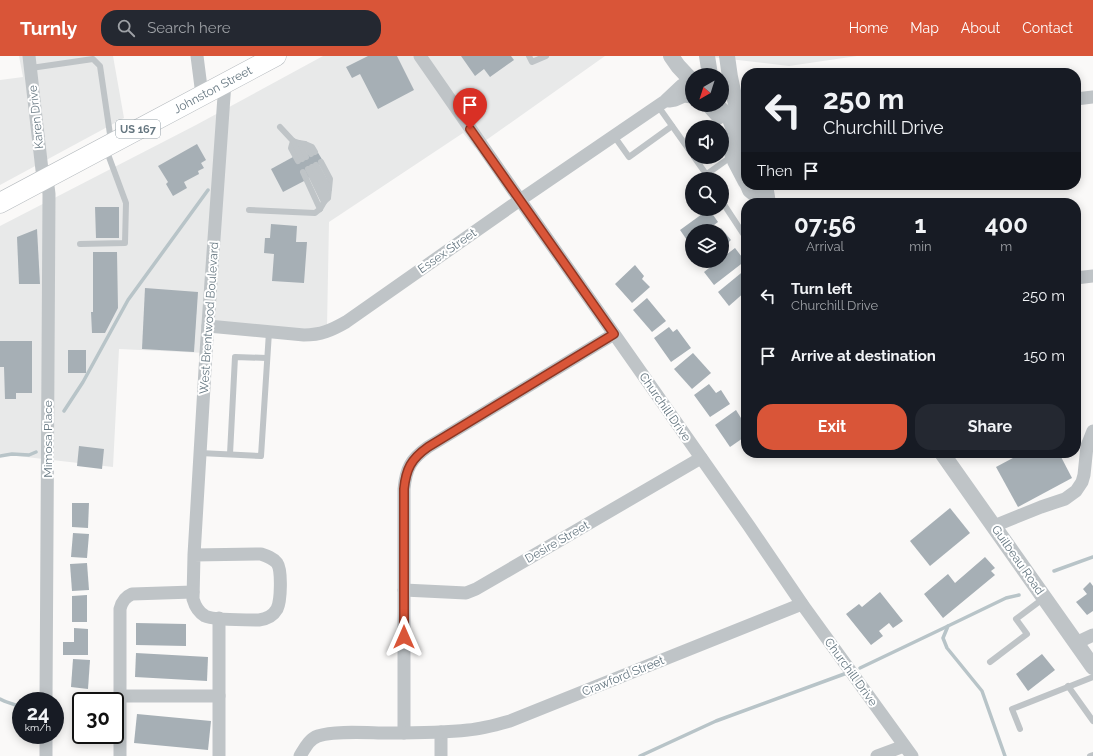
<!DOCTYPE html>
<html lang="en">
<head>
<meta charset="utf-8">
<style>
  :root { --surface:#171b24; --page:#242831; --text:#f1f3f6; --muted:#9ea1a6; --accent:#d95538 }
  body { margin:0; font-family:Raleway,sans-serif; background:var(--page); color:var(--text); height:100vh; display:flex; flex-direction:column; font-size:15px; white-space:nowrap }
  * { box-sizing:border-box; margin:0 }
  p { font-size:13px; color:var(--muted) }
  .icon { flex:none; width:22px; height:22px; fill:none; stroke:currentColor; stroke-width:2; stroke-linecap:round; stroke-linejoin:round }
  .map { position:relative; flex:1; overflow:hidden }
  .details { position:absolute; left:741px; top:142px; width:340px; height:260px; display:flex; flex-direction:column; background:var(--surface); border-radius:16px; box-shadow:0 2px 10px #0003 }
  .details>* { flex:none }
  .banner { position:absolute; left:741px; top:12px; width:340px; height:122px; border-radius:16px; box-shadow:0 2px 10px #0003; background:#171b24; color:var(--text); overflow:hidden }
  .needle { width:26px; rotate:219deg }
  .tools { position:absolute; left:685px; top:12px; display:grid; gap:8px }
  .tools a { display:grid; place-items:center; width:44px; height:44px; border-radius:50%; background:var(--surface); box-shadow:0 2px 10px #0003; font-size:20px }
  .speed { position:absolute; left:12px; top:636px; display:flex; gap:8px; font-size:20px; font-weight:700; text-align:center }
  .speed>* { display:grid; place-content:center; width:52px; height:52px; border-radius:50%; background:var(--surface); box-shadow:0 2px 10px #0003; line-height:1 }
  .speed small { font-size:10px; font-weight:400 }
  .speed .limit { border:2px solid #111; border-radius:6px; background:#fff; color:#111 }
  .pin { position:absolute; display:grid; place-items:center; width:34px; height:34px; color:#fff; margin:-41px -17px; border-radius:50% 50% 50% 0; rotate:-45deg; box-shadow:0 0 4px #0007 }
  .pin .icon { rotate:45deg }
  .me { position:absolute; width:44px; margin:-22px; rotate:0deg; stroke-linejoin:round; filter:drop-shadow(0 0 3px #0008) }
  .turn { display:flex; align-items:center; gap:14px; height:84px; padding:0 16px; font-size:18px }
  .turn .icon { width:52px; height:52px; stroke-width:2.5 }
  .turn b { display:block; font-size:28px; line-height:34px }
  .then { display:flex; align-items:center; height:38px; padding:0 16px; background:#0003; gap:8px; font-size:15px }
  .eta { display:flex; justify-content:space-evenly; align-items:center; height:68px; text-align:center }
  .eta b { font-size:24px; font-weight:700; line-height:28px }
  .action { display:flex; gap:8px; margin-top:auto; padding:8px 16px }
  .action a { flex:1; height:46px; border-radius:16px; background:var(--accent); color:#fff; font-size:16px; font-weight:700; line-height:46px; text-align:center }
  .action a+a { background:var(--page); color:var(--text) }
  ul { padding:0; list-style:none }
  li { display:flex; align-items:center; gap:12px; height:60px; padding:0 16px }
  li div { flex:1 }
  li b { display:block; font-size:15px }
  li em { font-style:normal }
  header { display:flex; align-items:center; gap:24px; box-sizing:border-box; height:56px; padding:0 20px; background:var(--accent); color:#fff }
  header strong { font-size:19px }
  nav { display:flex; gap:22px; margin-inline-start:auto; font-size:14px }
  .search { width:280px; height:36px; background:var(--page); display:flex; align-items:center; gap:10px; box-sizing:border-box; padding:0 14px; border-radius:16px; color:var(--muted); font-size:15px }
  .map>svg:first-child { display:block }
  .built { fill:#e8e9e9 }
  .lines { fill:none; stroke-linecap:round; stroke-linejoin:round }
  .stream { stroke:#b8c4c8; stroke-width:3.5 }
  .building { fill:#a6afb5 }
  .primary-casing { stroke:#b5babe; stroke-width:21 }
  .service { stroke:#bfc4c7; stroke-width:6 }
  .minor { stroke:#bfc4c7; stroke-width:13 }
  .tertiary { stroke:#bfc4c7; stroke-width:16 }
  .primary { stroke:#fff; stroke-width:20 }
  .route-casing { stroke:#8d3724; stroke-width:10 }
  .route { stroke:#d95538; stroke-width:7 }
  .labels { text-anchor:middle; stroke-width:4; stroke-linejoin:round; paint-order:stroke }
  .shield { fill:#fff; stroke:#94a0a7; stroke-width:1 }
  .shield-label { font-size:11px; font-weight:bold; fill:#667781 }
  .street-label { font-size:12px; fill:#667781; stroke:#fff }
</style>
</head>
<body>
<header>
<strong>Turnly</strong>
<div class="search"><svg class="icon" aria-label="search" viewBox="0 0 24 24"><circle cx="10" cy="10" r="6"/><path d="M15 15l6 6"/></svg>Search here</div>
<nav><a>Home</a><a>Map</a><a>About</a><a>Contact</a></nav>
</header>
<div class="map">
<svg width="1093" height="700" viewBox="0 0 1093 700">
  <rect width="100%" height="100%" fill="#faf9f8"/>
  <g class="built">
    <polygon points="19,0 113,0 124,62 0,129 0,24 23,21"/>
    <polygon points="323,0 605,0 475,92 463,77 329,166 327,271 312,275 209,264 206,297 119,293 113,411 0,398 0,170 196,69"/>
    <polygon points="703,0 857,0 789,10"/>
  </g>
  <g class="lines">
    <g class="stream">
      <polyline points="64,355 83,326 128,244 208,134"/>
      <polyline points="0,400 12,398 29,399 36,396"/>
      <polyline points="1054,515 1093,501"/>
      <polyline points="860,612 948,570"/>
      <path d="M0 643C6 647 14 647 21 652"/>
      <polyline points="640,700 716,665 847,617"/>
      <polyline points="1005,700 982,635 947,592 943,582 948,570 1006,542 1019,539"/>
    </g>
  </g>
  <g class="building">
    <polygon points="368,0 397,0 414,34 378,53 360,18 352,22 346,11"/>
    <polygon points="461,0 511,0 514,4 490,21 484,13 475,20"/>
    <polygon points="197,88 206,104 201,107 204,112 198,115 199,118 184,126 187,132 173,140 166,128 168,126 158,110"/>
    <polygon points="317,95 323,105 306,124 283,136 271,113 293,101"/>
    <polygon points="95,151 119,151 119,182 96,182"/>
    <polygon points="709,153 718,166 706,175 692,175 692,185 689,187 680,174"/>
    <polygon points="271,168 297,170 296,186 307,186 304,227 272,225 274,198 264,197 265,182 270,182"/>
    <polygon points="721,172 731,184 722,192 722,175 717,175"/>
    <polygon points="37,173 40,228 19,228 17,181"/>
    <polygon points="735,192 745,205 714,229 704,216 718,205 722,205 722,202"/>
    <polygon points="93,196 117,196 118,252 105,277 92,277 91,256 93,256"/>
    <polygon points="635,209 644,220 642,223 650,231 632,247 615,228"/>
    <polygon points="746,213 746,235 729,250 718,236"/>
    <polygon points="145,232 198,236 194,296 142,293"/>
    <polygon points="647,242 666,265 652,276 633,254"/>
    <polygon points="669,271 673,276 677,273 691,292 671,306 654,282"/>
    <polygon points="0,285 32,285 32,337 16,337 16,343 5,343 4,311 0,311"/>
    <rect x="68" y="294" width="18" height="23"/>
    <polygon points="693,297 711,317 692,333 674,313"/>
    <polygon points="709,328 716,337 721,334 730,348 710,361 694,339"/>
    <polygon points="736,354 746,370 746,380 730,391 715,369"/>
    <polygon points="79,390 104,393 102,413 77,410"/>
    <polygon points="1022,397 1059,397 1072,422 1018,451 996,411"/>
    <polygon points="72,447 89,447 88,472 72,471"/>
    <polygon points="950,452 970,477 930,510 910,485"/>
    <polygon points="73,477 89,478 87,502 71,501"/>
    <polygon points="985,501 995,512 991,515 995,519 943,562 924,538 948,518 955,527"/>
    <polygon points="87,507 89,534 72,535 70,508"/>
    <polygon points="1090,526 1093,530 1093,555 1087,559 1076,546 1087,538 1083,533"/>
    <polygon points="880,536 903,565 893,572 889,567 879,575 883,580 871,589 846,558 859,548 862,551"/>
    <polygon points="87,539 87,566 72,566 72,540"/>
    <polygon points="136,567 186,568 186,590 136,589"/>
    <polygon points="74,572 88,573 88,599 63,599 63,586 74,586"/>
    <polygon points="136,597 208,601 207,625 135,621"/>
    <polygon points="1042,598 1055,614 1028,635 1016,618"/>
    <polygon points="73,603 90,604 88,633 71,631"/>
    <polygon points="137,658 211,665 208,694 134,687"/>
  </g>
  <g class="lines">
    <defs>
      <g id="primary">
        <path id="s1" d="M0 147 276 0"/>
      </g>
    </defs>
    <use href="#primary" class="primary-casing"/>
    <g class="service">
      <polyline points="529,0 532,6 546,0"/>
      <polyline points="31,12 93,3 100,10 111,85"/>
      <polyline points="658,50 692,98"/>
      <polyline points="280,71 293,85 291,92 298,105"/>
      <polyline points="614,80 629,101 672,70"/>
      <polyline points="293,85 299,87 306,101"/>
      <polyline points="293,85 302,103"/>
      <polyline points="299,87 305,88 311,98"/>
      <polyline points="305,88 312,91 315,96"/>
      <polyline points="694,101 706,118"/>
      <polyline points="321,106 330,123 329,133"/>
      <polyline points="316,109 329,133 328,142"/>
      <polyline points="312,111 328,142 324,146"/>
      <polyline points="308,113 324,146 320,153"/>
      <polyline points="700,123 732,100"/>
      <polyline points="691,129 692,129"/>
      <polyline points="723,147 746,182"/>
      <polyline points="249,154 315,157 320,153 303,116"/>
      <polyline points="80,188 125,187 126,147 106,93"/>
      <polyline points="200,397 261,400 269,276"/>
      <polyline points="230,398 235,301 267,302"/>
      <polyline points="990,606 1027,578 1016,563 1044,542"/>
      <polyline points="1068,630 1093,665"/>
      <polyline points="1020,673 1012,653 1093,621"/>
      <polyline points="1090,700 1093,699"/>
    </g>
    <g class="minor">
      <polyline points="29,0 42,114 48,130 49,138 46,645"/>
      <polyline points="197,0 202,39"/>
      <polyline points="420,0 520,144 749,470 802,548 912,700"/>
      <polyline points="1076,43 1093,41"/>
      <polyline points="669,45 675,44 684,40 692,41"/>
      <polyline points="707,49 719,62"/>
      <polyline points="1076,222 1093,220"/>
      <path d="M208 270 304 279C321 279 332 274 346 266L520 144 665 45 682 29H692"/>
      <polyline points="994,470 1041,451 1065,443 1076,435 1082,426 1084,419 1087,390 1093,375"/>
      <path d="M194 499 261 498C267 500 273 502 277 507 282 514 281 545 277 553 273 560 267 563 259 564 248 564 213 564 205 560 198 556 195 550 193 543L194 499 206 297 225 26"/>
      <polyline points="404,534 466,537 476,533 701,402"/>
      <polyline points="1076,587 1093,579"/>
      <polyline points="120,640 219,640"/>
      <polyline points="441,676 441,700"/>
      <path d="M404 677V433C406 412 411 403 428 391L614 278"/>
      <polyline points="46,700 46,679"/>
      <path d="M120 700V553C122 545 125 541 132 538L193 536"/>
      <polyline points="219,700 219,562"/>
      <path d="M300 700C305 692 309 683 318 680 335 674 370 677 388 677 415 677 442 677 468 674 482 673 496 669 510 665L802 548"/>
      <polyline points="877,700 904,690"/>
    </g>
    <g class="tertiary">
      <polyline points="671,0 678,10 692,25"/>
      <polyline points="707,0 710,19"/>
      <path d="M727 0C730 28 737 55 746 81"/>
      <polyline points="716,49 724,56 730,63 743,98 746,102"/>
      <polyline points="729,89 735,105 746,126"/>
      <polyline points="748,129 750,134 766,147"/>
      <polyline points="765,129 768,147"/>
      <polyline points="942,397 1093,611"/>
    </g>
    <use href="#primary" class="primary"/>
  </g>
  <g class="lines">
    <defs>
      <path id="route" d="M404 581V433C406 413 411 403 428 391L614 278 470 73"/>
    </defs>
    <use href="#route" class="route-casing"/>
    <use href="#route" class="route"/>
  </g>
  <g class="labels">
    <rect class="shield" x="116" y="64" width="44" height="18" rx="3"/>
    <g class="shield-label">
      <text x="138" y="77">US 167</text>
    </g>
    <g class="street-label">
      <text dy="4" stroke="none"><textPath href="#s1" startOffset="241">Johnston Street</textPath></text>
      <text transform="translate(36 61) rotate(-96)" y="4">Karen Drive</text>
      <text transform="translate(447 195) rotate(-35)" y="4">Essex Street</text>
      <text transform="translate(209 262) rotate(-86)" y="4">West Brentwood Boulevard</text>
      <text transform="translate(665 351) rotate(55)" y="4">Churchill Drive</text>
      <text transform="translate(48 383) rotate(-90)" y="4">Mimosa Place</text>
      <text transform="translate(557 486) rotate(-30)" y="4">Desire Street</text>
      <text transform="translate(1018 504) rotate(55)" y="4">Guilbeau Road</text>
      <text transform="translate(851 616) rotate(54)" y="4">Churchill Drive</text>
      <text transform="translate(623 620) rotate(-22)" y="4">Crawford Street</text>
    </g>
  </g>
</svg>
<div class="tools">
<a><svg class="needle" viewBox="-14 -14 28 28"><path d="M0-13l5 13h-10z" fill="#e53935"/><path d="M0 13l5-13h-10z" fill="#9ea1a6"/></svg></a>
<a><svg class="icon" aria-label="sound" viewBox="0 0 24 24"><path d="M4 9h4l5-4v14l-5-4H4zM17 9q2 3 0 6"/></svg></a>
<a><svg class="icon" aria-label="search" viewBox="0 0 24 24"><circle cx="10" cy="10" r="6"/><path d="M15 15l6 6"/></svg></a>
<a><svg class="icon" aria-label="layers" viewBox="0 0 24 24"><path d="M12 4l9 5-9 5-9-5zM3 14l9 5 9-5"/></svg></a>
</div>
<div class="speed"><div>24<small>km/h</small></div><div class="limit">30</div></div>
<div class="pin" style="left:470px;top:73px;background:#d93025"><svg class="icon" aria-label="arrive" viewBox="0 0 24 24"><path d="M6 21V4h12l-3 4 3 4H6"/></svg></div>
<svg class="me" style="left:404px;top:581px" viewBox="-20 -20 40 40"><path d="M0-17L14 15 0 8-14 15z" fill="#d95538" stroke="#fff" stroke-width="4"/></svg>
<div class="banner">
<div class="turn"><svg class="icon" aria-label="left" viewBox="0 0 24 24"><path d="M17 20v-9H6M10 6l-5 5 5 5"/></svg><div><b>250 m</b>Churchill Drive</div></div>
<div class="then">Then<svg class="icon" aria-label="arrive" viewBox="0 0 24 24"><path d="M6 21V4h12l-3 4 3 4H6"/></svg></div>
</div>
<section class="details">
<div class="eta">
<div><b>07:56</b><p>Arrival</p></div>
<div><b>1</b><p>min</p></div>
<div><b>400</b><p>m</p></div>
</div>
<ul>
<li><svg class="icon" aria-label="left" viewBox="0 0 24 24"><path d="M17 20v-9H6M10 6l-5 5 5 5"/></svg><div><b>Turn left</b><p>Churchill Drive</p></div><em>250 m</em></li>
<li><svg class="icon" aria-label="arrive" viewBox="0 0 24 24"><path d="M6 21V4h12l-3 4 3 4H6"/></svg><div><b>Arrive at destination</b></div><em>150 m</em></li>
</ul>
<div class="action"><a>Exit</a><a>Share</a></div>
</section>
</div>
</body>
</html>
